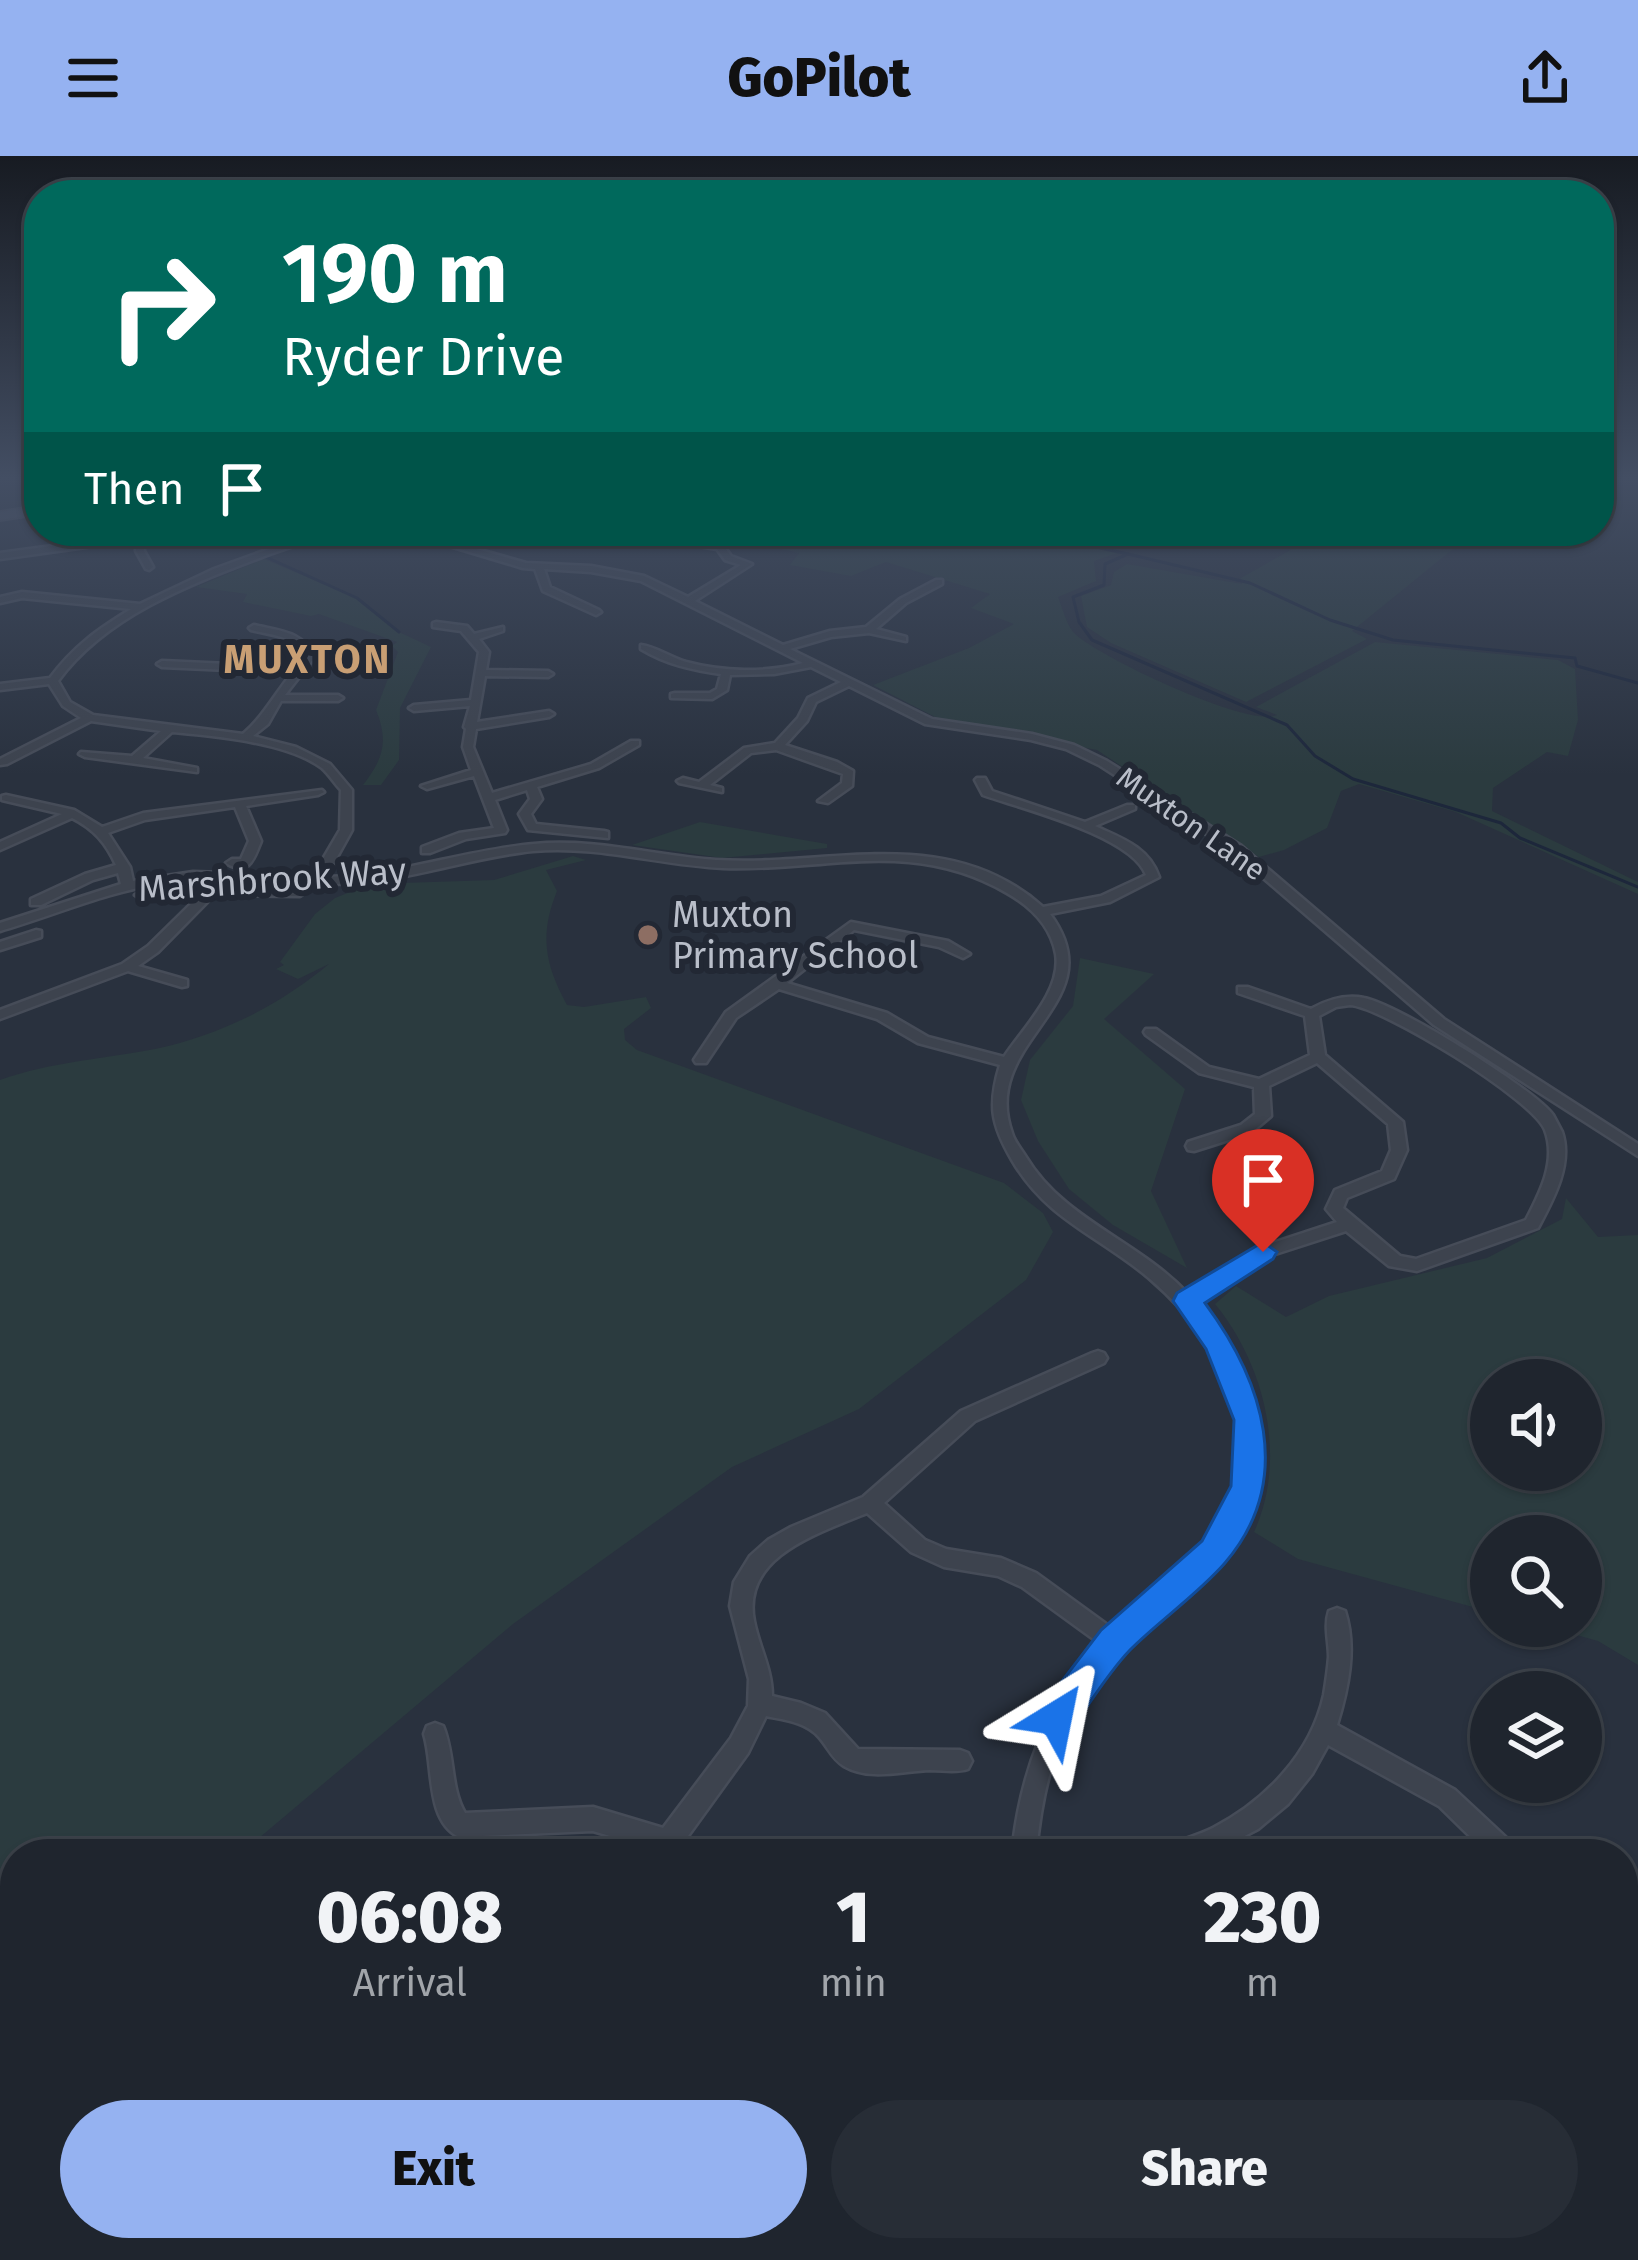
<!DOCTYPE html>
<html lang="en">
<head>
<meta charset="utf-8">
<style>
  :root { --surface:#1f252e; --page:#272d36; --text:#f1f3f6; --muted:#a1a5aa; --line:#3c424a; --accent:#95b2f1 }
  body { margin:0; font-family:"Fira Sans",sans-serif; background:var(--page); color:var(--text); height:100vh; display:flex; flex-direction:column; font-size:45px; white-space:nowrap }
  * { box-sizing:border-box; margin:0 }
  p { font-size:39px; color:var(--muted) }
  .icon { flex:none; width:66px; height:66px; fill:none; stroke:currentColor; stroke-width:2; stroke-linecap:round; stroke-linejoin:round }
  .map { position:relative; flex:1; overflow:hidden }
  .side { position:absolute; left:0px; top:1683px; width:1638px; height:423px; display:flex; flex-direction:column; background:var(--surface); border-radius:48px 48px 0 0; box-shadow:0 3px 9px #0004,0 0 0 3px var(--line) }
  .side>* { flex:none }
  .guide { position:absolute; left:24px; top:24px; width:1590px; height:366px; border-radius:48px; box-shadow:0 3px 9px #0004,0 0 0 3px var(--line); background:#00695c; color:#fff; overflow:hidden }
  .fabs { position:absolute; left:1470px; top:1203px; display:grid; gap:24px }
  .fabs a { display:grid; place-items:center; width:132px; height:132px; border-radius:50%; background:var(--surface); box-shadow:0 3px 9px #0004,0 0 0 3px var(--line); font-size:60px }
  .pin { position:absolute; display:grid; place-items:center; width:102px; height:102px; color:#fff; margin:-123px -51px; border-radius:50% 50% 50% 0; rotate:-45deg; box-shadow:0 0 12px #0007 }
  .pin .icon { rotate:45deg }
  .me { position:absolute; width:132px; margin:-66px; rotate:35deg; stroke-linejoin:round; filter:drop-shadow(0 0 9px #0008) }
  .turn { display:flex; align-items:center; gap:42px; height:252px; padding:0 60px; font-size:54px }
  .turn .icon { width:156px; height:156px; stroke-width:2.5 }
  .turn b { display:block; font-size:84px; line-height:102px }
  .then { display:flex; align-items:center; height:114px; padding:0 60px; background:#0003; gap:24px; font-size:45px }
  .eta { display:flex; justify-content:space-evenly; align-items:center; height:204px; text-align:center }
  .eta b { font-size:72px; font-weight:800; line-height:84px }
  .action { display:flex; gap:24px; margin-top:auto; padding:24px 60px }
  .action a { flex:1; height:138px; border-radius:72px; background:var(--accent); color:#111; font-size:48px; font-weight:800; line-height:138px; text-align:center }
  .action a+a { background:var(--page); color:var(--text) }
  header { display:flex; justify-content:space-between; align-items:center; height:156px; padding:0 60px; background:var(--accent); color:#111; font-size:54px; font-weight:800 }
  .map>svg:first-child { display:block }
  .green { fill:#2b3b3f; fill-rule:evenodd }
  .lines { fill:none; stroke-linecap:round; stroke-linejoin:round }
  .stream { stroke:#1d273b; stroke-width:3 }
  .street-casing { stroke:#464c58; stroke-width:5 }
  .secondary-casing { stroke:#464c58; stroke-width:4 }
  .street { fill:#3d434e; fill-rule:evenodd }
  .secondary { fill:#4b5261; fill-rule:evenodd }
  .route { fill:#1a73e8; stroke:#114b97; stroke-width:3 }
  .education-dot { fill:#8d6e63; stroke:#222834; stroke-width:4.5 }
  .labels { text-anchor:middle; stroke-width:12; stroke-linejoin:round; paint-order:stroke }
  .far-street-label { font-size:30px; fill:#b9bec9; stroke:#222834 }
  .street-label { font-size:36px; fill:#b9bec9; stroke:#222834 }
  .poi-label { font-size:36px; fill:#b9bec9; stroke:#222834; text-anchor:start }
  .far-district-label { font-size:39px; font-weight:bold; letter-spacing:3px; fill:#c99f74; stroke:#222834 }
</style>
</head>
<body>
<header><svg class="icon" aria-label="menu" viewBox="0 0 24 24"><path d="M4 6h16M4 12h16M4 18h16"/></svg>GoPilot<svg class="icon" aria-label="share" viewBox="0 0 24 24"><path d="M12 15V3M7 8l5-5 5 5M5 13v7h14v-7"/></svg></header>
<div class="map">
<svg width="1638" height="2104" viewBox="0 0 1638 2104">
  <rect width="100%" height="100%" fill="#29313e"/>
  <g class="green">
    <path d="M800 375H1010L1117 397 1094 405 1096 425 1058 441C1062 451 1066 467 1073 476 1094 499 1250 573 1277 559L1256 551 1375 486 1558 504 1575 513 1578 564 1568 600 1547 596 1493 632 1492 655 1638 726V738L1456 656 1359 628 1341 635 1327 672 1284 694 1259 701 1097 594 943 565 873 529 969 492 1014 468 971 452 990 438 886 406 851 420 790 409 799 397 772 391Z"/>
    <polygon points="1324,375 1398,375 1458,389 1352,475 1367,483 1246,546 1111,487 1087,471 1081,440 1111,429 1114,416 1127,408 1242,428 1241,422"/>
    <path d="M264 403 357 442 399 476 431 491 400 552 399 604 381 629H363C383 603 389 586 376 554L398 496 392 490 397 486 319 458 311 460 243 446 247 438 196 431Z"/>
    <polygon points="700,666 827,688 827,692 722,702 632,689"/>
    <path d="M573 700 586 704 546 714 557 735C539 780 545 808 567 849L584 851 646 841 651 852 624 873 625 884 637 894 1004 1027 1043 1057 1053 1076 1026 1124 859 1253 732 1311 513 1468 240 1698H15V1887L0 1900V924C50 906 103 903 155 893 221 879 278 850 329 808L298 823 276 813 284 809 280 806 315 758 335 742 370 728 494 724Z"/>
    <polygon points="1080,802 1154,818 1104,863 1185,933 1151,1035 1187,1112 1113,1069 1069,1033 1038,985 1021,944 1030,904 1073,850"/>
    <path d="M1566 1042 1598 1081 1638 1079V1509L1598 1485 1544 1470H1581V1380H1491V1456L1298 1403 1254 1376C1288 1302 1265 1209 1215 1148L1236 1130 1286 1161 1329 1140 1487 1102 1562 1063ZM1491 1224H1581V1314H1491Z"/>
    <polygon points="1638,1816 1638,2104 1514,2104 1520,2091 1623,2091 1623,1851"/>
  </g>
  <g class="lines">
    <g class="stream">
      <polyline points="1024,375 1128,398 1105,408 1104,429 1073,441 1079,466 1092,484 1287,569 1315,600 1353,623 1501,667 1520,682 1638,731"/>
      <polyline points="1128,398 1250,427 1330,464 1393,484 1575,502 1577,510 1638,527"/>
      <polyline points="266,401 357,442 399,476"/>
    </g>
    <defs>
      <g id="street">
        <polygon points="164,375 186,375 144,383 144,395 153,411 149,414 146,413 136,395 136,384 0,403 0,397"/>
        <polygon points="228,375 237,375 251,386 244,388"/>
        <path d="M319 375H331C310 386 285 392 262 401 188 429 106 460 58 525L70 546 93 559 243 578C263 561 275 538 292 517L162 511 157 508 162 505 297 511 304 502C296 479 271 479 251 474L249 472 254 469C279 475 304 475 314 502L285 539H338L343 542 338 545H281L268 568 253 580 296 591 330 608 352 634V674L326 721C397 720 463 694 534 688 595 682 655 700 716 704 830 711 947 666 1043 751L1101 740 1146 719C1132 680 1023 653 983 639L975 624 977 622H985L992 635 1085 666 1127 649H1135V653L1095 670C1121 682 1149 691 1159 721L1110 746 1050 758C1117 848 978 883 1012 977 1014 985 1021 993 1026 1001 1063 1063 1138 1085 1187 1137L1257 1092 1337 1066 1326 1053 1335 1034 1382 1015 1391 994 1388 968 1317 907 1269 930 1271 960 1251 977 1194 995 1188 994 1186 990 1188 986 1241 969 1255 958 1254 931 1199 917 1146 879 1144 876 1146 873H1156L1209 911 1259 923 1310 899 1305 860 1238 837V831H1248L1311 853C1327 844 1345 838 1364 842 1397 848 1533 932 1553 959 1554 961 1561 974 1562 976 1573 1008 1553 1044 1538 1072L1417 1115 1389 1110 1346 1075 1269 1100 1197 1148C1270 1227 1285 1327 1209 1410 1168 1455 1117 1490 1083 1542 1052 1590 1041 1642 1036 1698H1012C1020 1618 1046 1549 1099 1487L1022 1431 998 1420 944 1411 911 1396 867 1357C819 1377 741 1400 754 1465 759 1491 772 1513 772 1540L801 1547 825 1557 858 1593 960 1594 968 1597 972 1605 968 1613C956 1617 943 1614 930 1614 902 1615 870 1625 844 1610 832 1603 828 1591 819 1581 806 1566 785 1564 766 1560L748 1597 675 1698H649L651 1692 593 1675 459 1681C425 1664 434 1609 424 1578L427 1570 435 1567 443 1570C455 1598 450 1632 465 1657L593 1651 663 1672 731 1582 748 1550 749 1523 730 1450 734 1426 750 1400 768 1384 791 1371 863 1341 961 1255 1092 1197 1098 1195 1104 1197 1107 1202 1104 1207 975 1265 884 1347 925 1384 946 1393 1001 1402 1036 1417 1113 1473C1151 1435 1201 1403 1226 1355 1242 1325 1245 1288 1237 1256 1225 1202 1191 1158 1149 1122 1098 1079 1047 1064 1012 1004 991 968 988 949 1000 909L918 887 877 863 779 833 736 862 706 907H696L694 904 726 856 851 766 948 785 970 798 963 802 939 791 854 774 787 827 887 857 928 881 1004 901C1023 872 1062 835 1056 798 1051 770 1030 750 1007 737 910 681 825 716 723 712 659 709 597 689 533 695 473 701 415 723 355 727 292 732 228 717 165 727 108 735 55 759 0 775V767L121 728 118 717 93 724 41 749H31V743L85 718 116 709C106 687 94 673 72 662L0 694V686L62 658 2 644V640L6 639 74 654 102 671 143 657 322 634 324 636 318 639 246 650 261 685C254 703 249 721 226 707L232 703H241L249 685 235 651 145 664 108 677 130 711 133 725 193 716 313 720 340 674 341 634C335 628 329 618 322 612 287 586 215 580 172 576L143 602 197 612V616L85 601 79 598 81 596 132 600 161 575 91 565 7 608 0 609V603L81 562 63 550 49 528 0 534V528L50 522C74 490 97 474 131 453L22 442 0 447V441L22 436 140 448 214 413ZM1350 849C1383 851 1534 944 1545 974 1557 1005 1540 1037 1526 1064L1416 1103 1400 1100 1343 1052 1347 1042 1394 1023 1407 994 1403 966 1325 899 1319 860 1336 851Z"/>
        <path d="M400 375H413L526 407 591 410 644 420 688 441 741 409 725 404 717 393 639 380 643 377 723 389 731 400 752 408 695 445 783 489 830 475 866 471 900 443 936 424H942V428L906 447 876 473 906 481V485L869 477 831 481 790 493 932 563 1032 578 1074 589 1107 605 1240 689 1444 863 1638 988V1000L1434 869 1232 695 1099 609 1066 593 1031 584 925 568 849 530 816 546 807 565 785 589 837 606 853 615 852 630 828 647 818 645 842 627 843 618 776 594 751 597 710 629 722 632V636L679 627 677 625 683 622 699 626 744 592 775 587 798 562 808 542 841 526 811 511 774 518 730 519 727 534 712 543 671 542V538L675 537H710L717 533 721 518C692 514 666 508 641 493V489C656 491 670 501 686 506 723 516 766 517 803 507L641 425 591 416 544 413 550 431 599 454 601 456 596 459 543 435 535 413 523 412Z"/>
        <polygon points="436,466 467,470 474,478 503,471 503,475 479,483 489,496 486,514 548,515 553,518 548,521 485,520 477,566 549,555 554,558 549,561 476,573 473,591 492,637 591,608 631,585 639,585 639,589 599,612 537,631 542,643 531,658 536,668 604,675 608,676 608,682 528,674 519,658 530,643 527,634 495,644 507,674 505,677 466,683 430,697 422,697 422,691 459,677 494,672 474,620 427,633 421,630 471,614 463,591 466,573 464,571 470,550 414,555 409,552 414,549 471,544 479,496 461,475 433,471 433,467"/>
        <polygon points="176,729 300,732 306,736 300,740 214,739 158,796 138,810 187,824 187,830 182,831 128,815 0,863 0,854 122,808 148,790 201,738 176,737 141,743 135,739 141,735"/>
        <polygon points="36,774 41,775 41,781 0,794 0,786"/>
        <path d="M1337 1452 1345 1455C1357 1492 1348 1533 1337 1569L1455 1634 1514 1689 1517 1698H1488L1439 1650 1328 1589 1312 1618 1288 1648 1258 1673 1210 1698H1166L1169 1689C1184 1683 1199 1679 1213 1672 1265 1645 1311 1598 1324 1539 1326 1527 1328 1513 1329 1501 1329 1486 1324 1470 1329 1455Z"/>
        <polygon points="1638,1720 1638,1758 1632,1771 1623,1775 1623,1736 1629,1723"/>
        <polygon points="0,1921 15,1923 15,1951 0,1949"/>
        <polygon points="217,2091 273,2091 280,2104 248,2104 246,2102 244,2104 210,2104"/>
        <polygon points="370,2091 406,2091 399,2104 363,2104"/>
        <polygon points="984,2091 1014,2091 1008,2104 978,2104"/>
        <polygon points="1192,2091 1225,2091 1232,2104 1199,2104"/>
        <polygon points="1483,2091 1513,2091 1507,2104 1477,2104"/>
      </g>
      <polygon id="secondary" points="39,350 39,358 0,364 0,356"/>
    </defs>
    <use href="#street" class="street-casing"/>
    <use href="#secondary" class="secondary-casing"/>
    <use href="#street" class="street"/>
    <use href="#secondary" class="secondary"/>
  </g>
  <linearGradient id="sky" x2="0" y2="1"><stop stop-color="#171b22"/><stop offset="0.52" stop-color="#434e63"/><stop offset="1" stop-color="#434e63" stop-opacity="0"/></linearGradient>
  <rect width="1638" height="619" fill="url(#sky)"/>
  <path class="route" d="M1263 1086 1277 1096 1273 1103 1205 1147C1263 1225 1296 1324 1225 1407 1197 1439 1160 1464 1130 1494 1107 1518 1089 1549 1070 1575L1056 1580 1043 1575 1038 1562 1043 1550 1101 1474 1202 1385 1231 1330 1234 1264 1206 1193 1173 1145 1177 1137Z"/>
  <circle class="education-dot" cx="648" cy="779" r="12"/>
  <g class="labels">
    <g class="far-street-label">
      <text transform="translate(1191 668) rotate(35)" y="10">Muxton Lane</text>
    </g>
    <g class="street-label">
      <text transform="translate(272 723) rotate(-4)" y="13">Marshbrook Way</text>
    </g>
    <g class="poi-label">
      <text x="672" y="771">Muxton<tspan x="672" dy="41">Primary School</tspan></text>
    </g>
    <g class="far-district-label">
      <text x="308" y="517">MUXTON</text>
    </g>
  </g>
</svg>
<div class="fabs">
<a><svg class="icon" aria-label="sound" viewBox="0 0 24 24"><path d="M4 9h4l5-4v14l-5-4H4zM17 9q2 3 0 6"/></svg></a>
<a><svg class="icon" aria-label="search" viewBox="0 0 24 24"><circle cx="10" cy="10" r="6"/><path d="M15 15l6 6"/></svg></a>
<a><svg class="icon" aria-label="layers" viewBox="0 0 24 24"><path d="M12 4l9 5-9 5-9-5zM3 14l9 5 9-5"/></svg></a>
</div>
<div class="pin" style="left:1263px;top:1096px;background:#d93025"><svg class="icon" aria-label="arrive" viewBox="0 0 24 24"><path d="M6 21V4h12l-3 4 3 4H6"/></svg></div>
<svg class="me" style="left:1056px;top:1562px" viewBox="-20 -20 40 40"><path d="M0-17L14 15 0 8-14 15z" fill="#1a73e8" stroke="#fff" stroke-width="4"/></svg>
<div class="guide">
<div class="turn"><svg class="icon" aria-label="right" viewBox="0 0 24 24"><path d="M7 20v-9h11M14 6l5 5-5 5"/></svg><div><b>190 m</b>Ryder Drive</div></div>
<div class="then">Then<svg class="icon" aria-label="arrive" viewBox="0 0 24 24"><path d="M6 21V4h12l-3 4 3 4H6"/></svg></div>
</div>
<section class="side">
<div class="eta">
<div><b>06:08</b><p>Arrival</p></div>
<div><b>1</b><p>min</p></div>
<div><b>230</b><p>m</p></div>
</div>
<div class="action"><a>Exit</a><a>Share</a></div>
</section>
</div>
</body>
</html>
